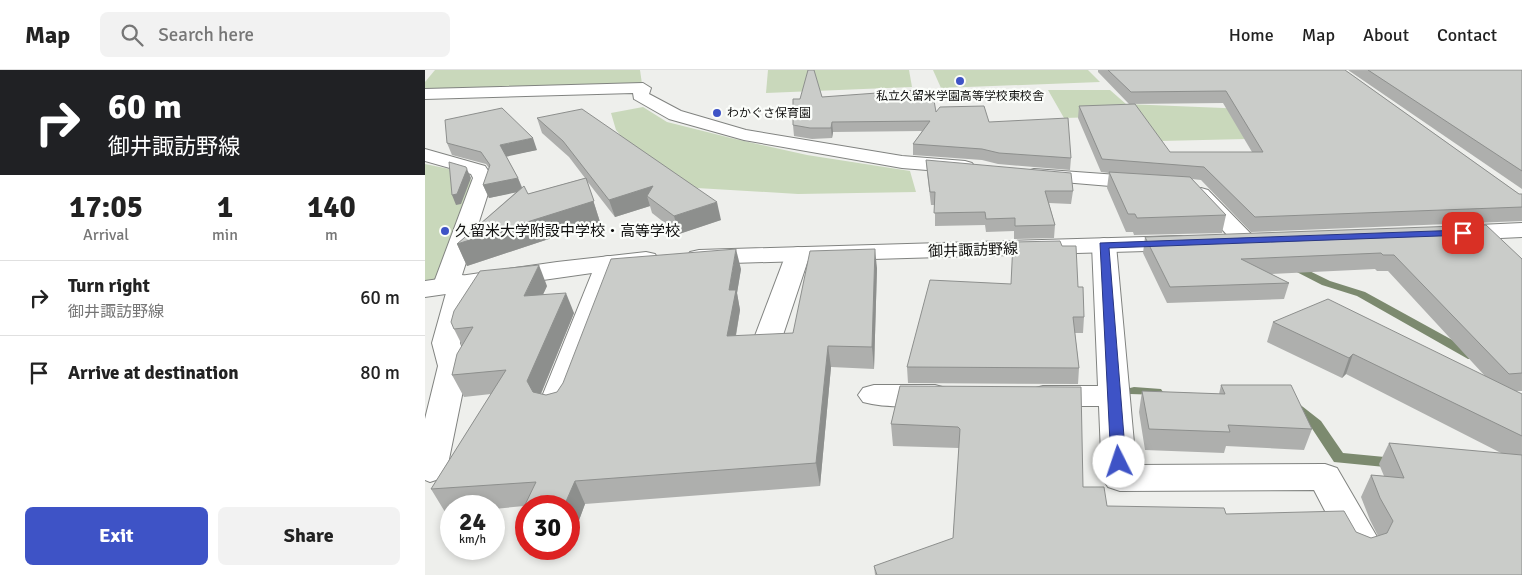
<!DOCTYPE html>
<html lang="en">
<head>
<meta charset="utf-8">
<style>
  :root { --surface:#fff; --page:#f2f2f2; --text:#222; --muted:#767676; --line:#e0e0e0; --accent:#3e53c6 }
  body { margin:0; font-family:Signika,"Noto Sans JP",sans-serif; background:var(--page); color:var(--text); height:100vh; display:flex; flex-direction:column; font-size:19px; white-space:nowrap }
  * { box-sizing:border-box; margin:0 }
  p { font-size:16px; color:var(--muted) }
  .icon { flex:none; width:28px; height:28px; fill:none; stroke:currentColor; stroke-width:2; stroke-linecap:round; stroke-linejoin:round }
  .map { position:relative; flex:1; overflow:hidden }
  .sheet { display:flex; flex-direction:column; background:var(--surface); width:425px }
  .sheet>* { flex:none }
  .banner { background:#202124; color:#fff; overflow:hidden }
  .speed { position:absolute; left:15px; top:425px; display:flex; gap:10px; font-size:25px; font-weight:700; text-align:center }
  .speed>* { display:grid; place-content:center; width:65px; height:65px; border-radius:50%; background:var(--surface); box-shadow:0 2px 8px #0003; line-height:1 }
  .speed small { font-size:12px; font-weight:400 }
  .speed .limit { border:8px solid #d22; background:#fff; color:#111 }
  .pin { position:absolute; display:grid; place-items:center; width:42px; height:42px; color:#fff; margin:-21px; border-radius:10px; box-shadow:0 2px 8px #0006 }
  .me { position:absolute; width:55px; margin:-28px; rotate:356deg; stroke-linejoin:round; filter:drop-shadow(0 0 4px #0008) }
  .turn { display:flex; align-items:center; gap:18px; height:105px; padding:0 25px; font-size:22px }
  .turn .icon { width:65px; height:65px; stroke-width:2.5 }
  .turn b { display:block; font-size:35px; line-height:42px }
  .eta { display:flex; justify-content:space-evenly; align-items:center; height:85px; text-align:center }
  .eta b { font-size:30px; font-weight:700; line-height:35px }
  .button { display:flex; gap:10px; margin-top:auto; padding:10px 25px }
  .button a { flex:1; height:58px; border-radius:8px; background:var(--accent); color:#fff; font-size:20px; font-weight:700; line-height:58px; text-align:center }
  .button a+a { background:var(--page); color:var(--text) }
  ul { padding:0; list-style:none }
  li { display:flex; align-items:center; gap:15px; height:75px; padding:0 25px; border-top:1px solid var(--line) }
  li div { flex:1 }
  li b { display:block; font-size:19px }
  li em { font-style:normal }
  header { display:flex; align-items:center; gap:30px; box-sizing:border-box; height:70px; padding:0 25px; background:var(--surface); border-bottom:1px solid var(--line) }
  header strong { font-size:24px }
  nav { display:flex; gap:28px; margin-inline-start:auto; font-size:18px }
  .search { width:350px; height:45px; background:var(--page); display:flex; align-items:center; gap:12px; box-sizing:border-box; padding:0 18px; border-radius:8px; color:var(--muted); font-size:19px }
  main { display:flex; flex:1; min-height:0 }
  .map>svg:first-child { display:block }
  .green { fill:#c9d8bb }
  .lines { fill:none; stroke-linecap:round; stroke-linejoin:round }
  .stream { fill:#7c8a6f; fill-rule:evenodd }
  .street-casing { stroke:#818380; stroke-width:2 }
  .secondary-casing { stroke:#818380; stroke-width:2 }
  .street { fill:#fff; fill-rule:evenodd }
  .secondary { fill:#fff; fill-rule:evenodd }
  .wall { fill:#aeafad }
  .shaded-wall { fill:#8d8f8d }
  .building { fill:#caccc9; stroke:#8d8f8d }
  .route { fill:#3e53c6; stroke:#283681 }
  .poi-dot { fill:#3e53c6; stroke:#fbfdfa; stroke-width:2 }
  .labels { text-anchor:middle; stroke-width:4.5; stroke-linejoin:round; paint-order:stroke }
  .far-poi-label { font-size:12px; fill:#111110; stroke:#fbfdfa }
  .poi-label { font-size:15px; fill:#111110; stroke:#fbfdfa; text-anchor:start }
  .street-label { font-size:15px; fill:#111110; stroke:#fbfdfa }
</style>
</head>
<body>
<header>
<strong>Map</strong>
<div class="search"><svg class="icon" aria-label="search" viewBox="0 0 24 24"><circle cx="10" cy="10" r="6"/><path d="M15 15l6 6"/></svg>Search here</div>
<nav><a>Home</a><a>Map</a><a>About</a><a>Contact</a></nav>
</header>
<main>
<section class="sheet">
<div class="banner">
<div class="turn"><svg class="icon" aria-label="right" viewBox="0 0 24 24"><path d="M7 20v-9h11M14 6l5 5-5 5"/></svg><div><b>60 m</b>御井諏訪野線</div></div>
</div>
<div class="eta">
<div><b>17:05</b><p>Arrival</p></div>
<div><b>1</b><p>min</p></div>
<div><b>140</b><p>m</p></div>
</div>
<ul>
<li><svg class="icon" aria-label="right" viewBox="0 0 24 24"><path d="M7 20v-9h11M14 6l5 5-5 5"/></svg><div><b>Turn right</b><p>御井諏訪野線</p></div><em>60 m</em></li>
<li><svg class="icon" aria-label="arrive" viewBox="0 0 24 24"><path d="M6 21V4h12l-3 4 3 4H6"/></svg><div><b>Arrive at destination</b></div><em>80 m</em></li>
</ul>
<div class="button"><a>Exit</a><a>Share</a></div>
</section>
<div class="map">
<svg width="1097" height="505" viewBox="0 0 1097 505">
  <rect width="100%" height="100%" fill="#eeefec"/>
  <g class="green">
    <polygon points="10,0 215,0 217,14 0,20 0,12"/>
    <polygon points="343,0 484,0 487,17 341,23"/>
    <polygon points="508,0 663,0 675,12 516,18"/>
    <polygon points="623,20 685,20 701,34 823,39 821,69 735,71 674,47 639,48"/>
    <polygon points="218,37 242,52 306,68 382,85 485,101 491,122 373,124 238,116 191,60 186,43"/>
    <polygon points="0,94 44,103 47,115 13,213 0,215"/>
  </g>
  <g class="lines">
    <g class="stream">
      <polygon points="866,192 905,211 940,222 1051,283 1053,286 1051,289 1043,289 932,226 897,215 862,197 861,195 862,193"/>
      <polygon points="709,317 736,319 738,322 736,325 705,324 703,321 705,318"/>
      <polygon points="868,332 873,333 896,351 918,383 970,388 975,389 977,393 975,397 970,398 909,392 886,357 863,339 862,336 863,333"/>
    </g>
    <defs>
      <g id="street">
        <polygon points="218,13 226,18 224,24 256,41 321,60 477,86 540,91 547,93 550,97 547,101 540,103 477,98 319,70 244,49 209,29 208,23 0,29 0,19"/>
        <polygon points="0,79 60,96 68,108 37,205 46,208 50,213 35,273 43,296 22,399 17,408 5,412 0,410 0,349 13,296 7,273 21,223 12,220 8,215 48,108 46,104 0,91"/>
        <polygon points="609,99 721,107 728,109 731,113 728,117 721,119 602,109 599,105 602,101"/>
        <polygon points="776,118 783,120 828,166 832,171 828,176 820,178 812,176 769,128 765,124 769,120"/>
        <polygon points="679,168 687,170 691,175 711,395 900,394 912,398 955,472 950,483 936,488 922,483 889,420 695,421 683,417 677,408 674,336 618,336 607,333 602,326 607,319 618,316 673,316 667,175 671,170"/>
        <polygon points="373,177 382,179 385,184 356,271 352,277 342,280 332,277 328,271 361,184 364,179"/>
        <polygon points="183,186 192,188 195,193 146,334 141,342 130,345 119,342 114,334 171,193 174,188"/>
        <path d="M449 315H510L521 318 526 325 521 332C499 338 460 338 438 332L433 325 438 318Z"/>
      </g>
      <g id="secondary">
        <polygon points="1097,153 1097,167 1032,170 1024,168 1021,163 1024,158 1032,156"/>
        <polygon points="756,166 764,168 768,173 764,178 756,180 274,194 265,192 262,187 265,182 274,180"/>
        <polygon points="221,182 230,184 233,189 230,194 0,227 0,211 132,192"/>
      </g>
    </defs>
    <use href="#street" class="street-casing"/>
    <use href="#secondary" class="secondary-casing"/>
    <use href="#street" class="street"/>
    <use href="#secondary" class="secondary"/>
  </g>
  <g class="wall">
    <polygon points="673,0 920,0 1094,124 1097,124 1097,151 826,162 776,110 767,109 801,145 797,163 709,165 708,162 701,162 682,118 684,103 676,102 653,48 654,36 745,82 827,82 798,33 704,34 673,2"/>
    <polygon points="923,0 1097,0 1097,119"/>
    <polygon points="397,27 564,52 646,88 645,100 573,94 557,90 488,85 488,74 497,61 408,62 407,68 387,69 369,66 368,55"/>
    <polygon points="112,48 296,150 254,164 227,143 225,136 190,147 162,111 175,152 42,196 32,174 91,122 64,128 58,115 64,98 61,94 27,85 22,73 112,80 81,86 93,108 97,117 103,124 160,108 144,87 117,63"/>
    <polygon points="501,90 648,121 646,134 624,133 630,155 629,168 589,169 589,161 561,162 560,155 510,156 510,135 506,135 502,102"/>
    <polygon points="720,167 1097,189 1097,321 1091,321 1097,324 1097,505 528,468 534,378 468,376 466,354 475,316 658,417 682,436 801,444 931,462 946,468 953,466 945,450 936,427 946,405 959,406 954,394 964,373 1078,384 921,304 917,308 842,272 848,252 1060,306 963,201 952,201 950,199 846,204 864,213 859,229 742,233 718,183"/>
    <polygon points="637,176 653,217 659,247 658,263 650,263 654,298 653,314 483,313 482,297 586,214"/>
    <polygon points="452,198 449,299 406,297 395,416 160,434 150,461 144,462 144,436 101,436 101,449 97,441 99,436 69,439 69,436 26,436 26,442 20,442 6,419 66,324 39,327 27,305 37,275 29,259 122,216 118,224 149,243 116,324 121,325 132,322 316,199 312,223 315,240 311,266 368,263"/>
    <polygon points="796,315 887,359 879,380 801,376 799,383 720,380 714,342 717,321 794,324"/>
    <polygon points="449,496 452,505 450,505"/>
  </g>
  <g class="shaded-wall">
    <polygon points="407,52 408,62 407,68 406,58"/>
    <polygon points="108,68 112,80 80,87 75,75"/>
    <polygon points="42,99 46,108 36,134 31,135 27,125"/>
    <polygon points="93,108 98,121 64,128 58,115"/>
    <polygon points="161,108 175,152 42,196 32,174"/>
    <polygon points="228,116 222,126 225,136 190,147 184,130"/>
    <polygon points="292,132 296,150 254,164 249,146"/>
    <polygon points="311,179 316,199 312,223 315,240 307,287 302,266 304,220"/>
    <polygon points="450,179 452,198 449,299 447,277"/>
    <polygon points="114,195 122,216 108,246 99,226"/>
    <polygon points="141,223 149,243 112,333 102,311"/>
    <polygon points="403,276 406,297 395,416 391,393"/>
    <polygon points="928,284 921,304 917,308 924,288"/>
    <polygon points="150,411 160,434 150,461 144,449 144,436 139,436"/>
  </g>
  <g class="building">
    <polygon points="383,0 389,0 397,27 507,19 511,42 515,37 559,36 564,52 643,48 646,88 574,83 557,79 488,74 505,51 407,52 406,58 385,58 368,55 368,29 375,29"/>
    <polygon points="683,0 920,0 1094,124 1097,124 1097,137 830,147 779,97 677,89 654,36 710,34 745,82 838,82 801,21 706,22"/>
    <polygon points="943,0 1097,0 1097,101"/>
    <polygon points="77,38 108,68 75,75 93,108 58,115 65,95 56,82 22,73 20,50"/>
    <polygon points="157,39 292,132 249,146 222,126 228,116 184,130 138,71 112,48"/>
    <polygon points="501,90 646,103 648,121 620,121 630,155 590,156 590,148 561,149 560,142 509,143 510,122 505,122"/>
    <polygon points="24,92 41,97 42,99 32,124 27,125"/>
    <polygon points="684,102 765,107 801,145 712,148 710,144 703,144"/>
    <polygon points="161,108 169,131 32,174 99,116 103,124"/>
    <polygon points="1061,155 1097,189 1097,303 1084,304 969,185 958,185 956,183 816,189 864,213 745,217 720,167"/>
    <polygon points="635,171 637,176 651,176 653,217 658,217 659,247 648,247 654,298 482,297 505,210 586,214 588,172"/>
    <polygon points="311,179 304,220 311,220 302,266 368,263 385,181 450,179 447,277 403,276 391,393 150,411 139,436 101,436 101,441 97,441 111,412 6,419 81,300 27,305 32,284 48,257 29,259 26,252 29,241 55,201 114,195 99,226 141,223 102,311 108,322 121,325 132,322 138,313 186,189"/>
    <polygon points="903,229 1097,324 1097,366 928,284 924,288 848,252"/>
    <polygon points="796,315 866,315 887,359 803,355 805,362 724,359 717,321 800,324"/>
    <polygon points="475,316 656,317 658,417 679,417 682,436 799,438 801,444 919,441 931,462 946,468 962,463 968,451 955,428 946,405 979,408 964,373 1097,385 1097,505 452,505 449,496 528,468 535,359 533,357 466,354"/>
  </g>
  <polygon class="route" points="1038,160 1042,163 1041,165 684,178 701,392 699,396 689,396 686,392 675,173"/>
  <g class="poi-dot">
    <circle cx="535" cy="11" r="5"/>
    <circle cx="292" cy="43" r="5"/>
    <circle cx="20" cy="161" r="5"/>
  </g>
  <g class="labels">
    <g class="far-poi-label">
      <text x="535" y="30">私立久留米学園高等学校東校舎</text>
      <text x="302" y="47" text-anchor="start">わかぐさ保育園</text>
    </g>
    <g class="poi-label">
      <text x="30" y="166">久留米大学附設中学校・高等学校</text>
    </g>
    <g class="street-label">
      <text transform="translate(548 180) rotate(-2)" y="5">御井諏訪野線</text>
    </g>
  </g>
</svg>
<div class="speed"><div>24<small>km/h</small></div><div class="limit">30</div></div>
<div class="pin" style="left:1038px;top:163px;background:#d93025"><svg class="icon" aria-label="arrive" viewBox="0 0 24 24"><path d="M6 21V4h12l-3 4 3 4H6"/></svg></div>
<svg class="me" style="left:694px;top:392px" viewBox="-20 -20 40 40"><circle r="19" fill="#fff"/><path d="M0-13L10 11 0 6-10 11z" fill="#3e53c6"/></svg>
</div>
</main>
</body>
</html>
